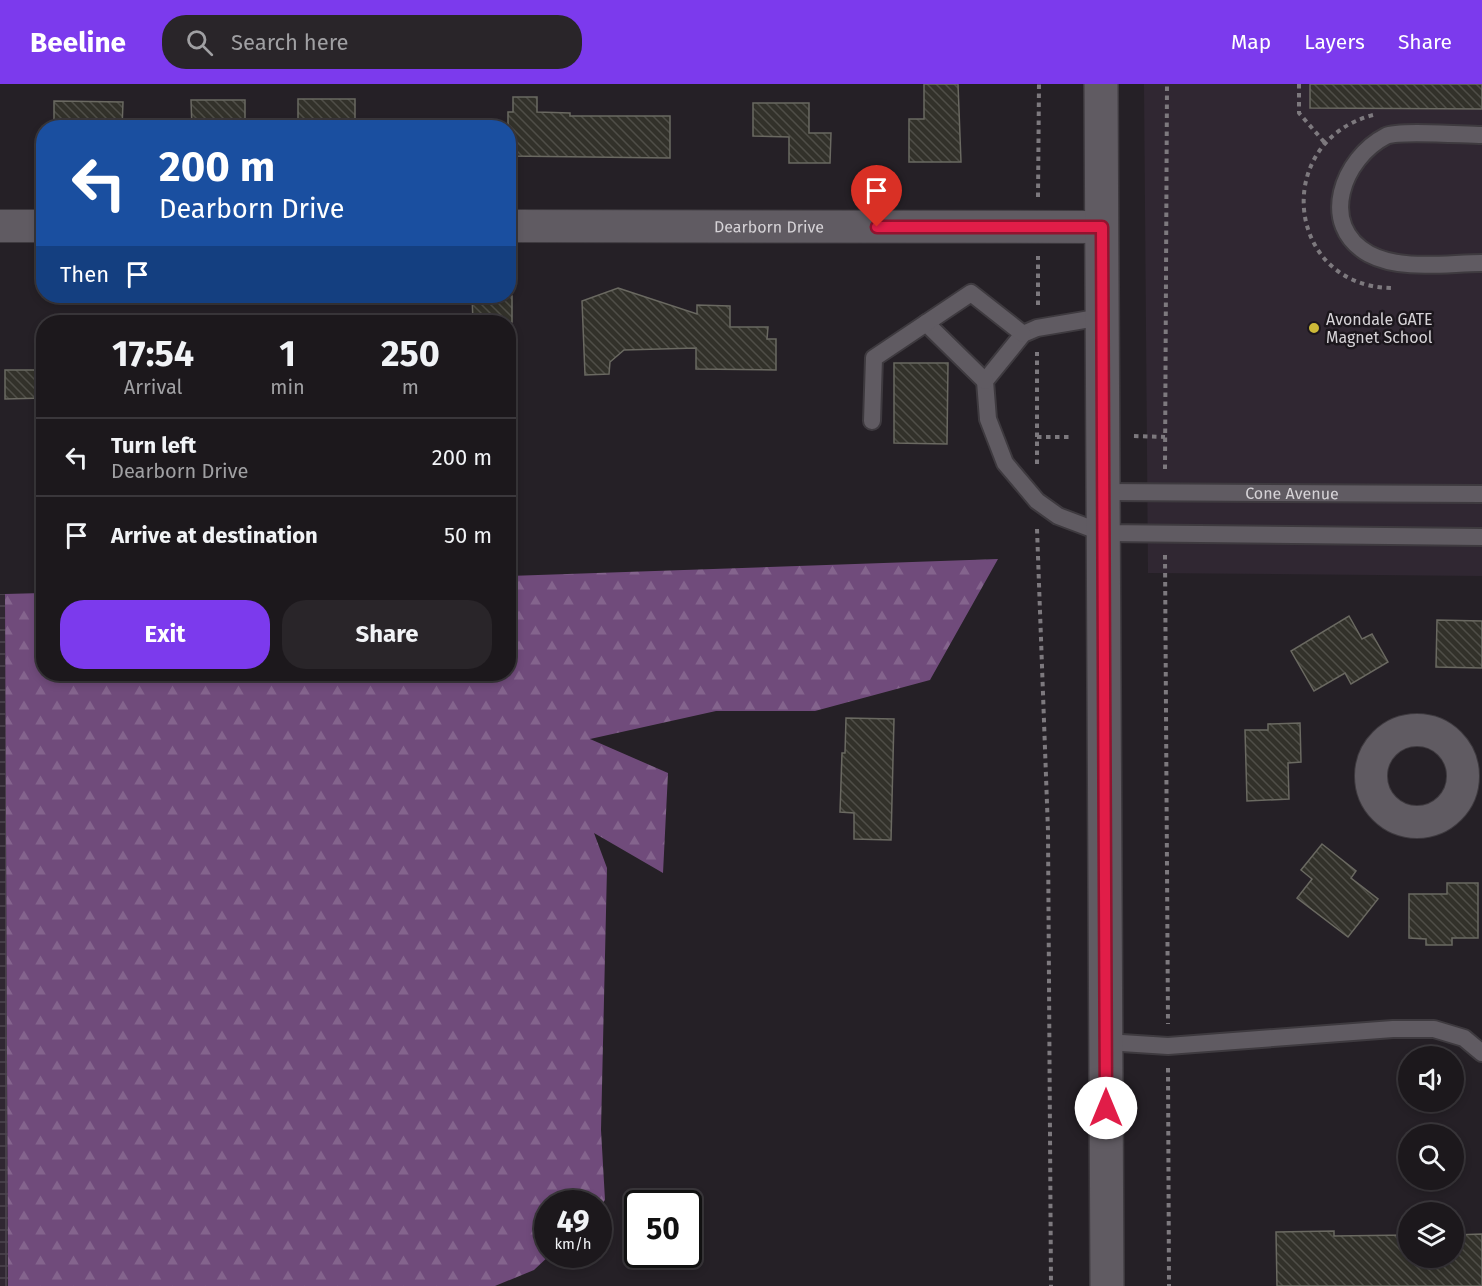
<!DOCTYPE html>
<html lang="en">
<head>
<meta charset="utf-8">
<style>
  :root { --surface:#1c181c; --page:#292529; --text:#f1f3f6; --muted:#a0a0a3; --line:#3a373b; --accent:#7c3aed }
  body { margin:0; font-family:"Fira Sans",sans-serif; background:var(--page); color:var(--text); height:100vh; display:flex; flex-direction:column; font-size:22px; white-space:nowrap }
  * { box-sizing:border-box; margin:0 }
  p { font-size:20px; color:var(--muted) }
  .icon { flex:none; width:33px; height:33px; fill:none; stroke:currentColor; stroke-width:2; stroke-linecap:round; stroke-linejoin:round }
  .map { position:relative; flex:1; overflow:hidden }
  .details { position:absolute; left:36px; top:231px; width:480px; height:366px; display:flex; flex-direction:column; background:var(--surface); border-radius:24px; box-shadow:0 3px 9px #0003,0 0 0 2px var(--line) }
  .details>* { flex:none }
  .guide { position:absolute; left:36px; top:36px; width:480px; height:183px; border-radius:24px; box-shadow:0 3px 9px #0003,0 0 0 2px var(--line); background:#1a4fa0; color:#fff; overflow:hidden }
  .controls { position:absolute; left:1398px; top:962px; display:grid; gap:12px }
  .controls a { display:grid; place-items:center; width:66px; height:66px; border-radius:50%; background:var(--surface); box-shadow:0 3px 9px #0003,0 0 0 2px var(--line); font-size:30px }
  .speed { position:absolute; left:534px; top:1106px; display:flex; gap:12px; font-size:30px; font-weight:700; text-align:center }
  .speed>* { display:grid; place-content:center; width:78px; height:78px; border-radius:50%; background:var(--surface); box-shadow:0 3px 9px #0003,0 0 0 2px var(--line); line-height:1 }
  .speed small { font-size:15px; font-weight:400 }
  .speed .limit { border:3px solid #111; border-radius:9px; background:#fff; color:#111 }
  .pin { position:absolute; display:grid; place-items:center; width:51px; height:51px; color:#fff; margin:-62px -26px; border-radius:50% 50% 50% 0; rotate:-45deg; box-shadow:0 0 6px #0007 }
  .pin .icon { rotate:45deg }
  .me { position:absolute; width:66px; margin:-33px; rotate:0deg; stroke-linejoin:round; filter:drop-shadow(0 0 4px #0008) }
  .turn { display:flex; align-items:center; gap:21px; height:126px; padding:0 24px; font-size:27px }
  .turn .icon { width:78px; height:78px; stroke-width:2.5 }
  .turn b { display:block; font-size:42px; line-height:51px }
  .then { display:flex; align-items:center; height:57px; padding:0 24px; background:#0003; gap:12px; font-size:22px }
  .eta { display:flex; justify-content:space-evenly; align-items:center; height:102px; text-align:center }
  .eta b { font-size:36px; font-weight:700; line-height:42px }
  .action { display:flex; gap:12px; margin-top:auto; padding:12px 24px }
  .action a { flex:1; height:69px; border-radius:24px; background:var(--accent); color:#fff; font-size:24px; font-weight:700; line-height:69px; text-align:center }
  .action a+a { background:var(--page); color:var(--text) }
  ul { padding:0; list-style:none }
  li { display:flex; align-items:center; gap:18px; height:78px; padding:0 24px; border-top:2px solid var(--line) }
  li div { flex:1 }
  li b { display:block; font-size:22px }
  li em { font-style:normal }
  header { display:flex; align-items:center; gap:36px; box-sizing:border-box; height:84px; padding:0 30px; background:var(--accent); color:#fff }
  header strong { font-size:28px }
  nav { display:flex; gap:33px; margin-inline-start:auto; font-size:21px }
  .search { width:420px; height:54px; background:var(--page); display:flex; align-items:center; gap:15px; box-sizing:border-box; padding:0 21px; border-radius:24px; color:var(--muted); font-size:22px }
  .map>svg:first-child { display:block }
  .built { fill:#302732 }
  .industrial { fill:url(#industrial-grid) }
  .forest { fill:url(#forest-firs) }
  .building { fill:url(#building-back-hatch); stroke:#6a6961; stroke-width:1.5 }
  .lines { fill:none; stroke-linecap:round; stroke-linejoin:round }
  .service-casing { stroke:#3e3a3f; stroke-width:20 }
  .minor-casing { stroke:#3e3a3f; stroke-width:34 }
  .secondary-casing { stroke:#3e3a3f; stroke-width:36 }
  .path { stroke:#7d797e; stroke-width:4; stroke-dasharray:4.5 4.5; stroke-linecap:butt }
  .service { stroke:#605b62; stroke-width:16 }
  .minor { stroke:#605b62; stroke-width:32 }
  .secondary { stroke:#605b62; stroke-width:33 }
  .route-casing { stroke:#92132f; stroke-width:15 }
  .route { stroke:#e11d48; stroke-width:10 }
  .poi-dot { fill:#cdb938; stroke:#1c171d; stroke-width:2 }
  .labels { text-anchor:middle; stroke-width:5; stroke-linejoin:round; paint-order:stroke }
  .street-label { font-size:16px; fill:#d6d3d7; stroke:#1c171d }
  .poi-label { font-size:16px; fill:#d6d3d7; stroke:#1c171d; text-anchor:start }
</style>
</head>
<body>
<header>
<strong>Beeline</strong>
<div class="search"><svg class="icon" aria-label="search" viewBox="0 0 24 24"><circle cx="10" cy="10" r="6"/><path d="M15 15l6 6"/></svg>Search here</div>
<nav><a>Map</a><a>Layers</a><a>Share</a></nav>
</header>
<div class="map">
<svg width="1482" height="1202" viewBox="0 0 1482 1202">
  <defs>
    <pattern id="industrial-grid" width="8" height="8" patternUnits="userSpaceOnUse" patternTransform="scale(1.5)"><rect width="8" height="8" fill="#302732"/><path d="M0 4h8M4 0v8" fill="none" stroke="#4d454f"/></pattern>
    <pattern id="forest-firs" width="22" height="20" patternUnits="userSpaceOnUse" patternTransform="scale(1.5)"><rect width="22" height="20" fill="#704b7b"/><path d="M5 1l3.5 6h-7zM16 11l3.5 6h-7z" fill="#84648d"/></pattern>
    <pattern id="building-back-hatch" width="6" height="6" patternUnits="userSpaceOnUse" patternTransform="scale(1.5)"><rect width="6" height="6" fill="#32312a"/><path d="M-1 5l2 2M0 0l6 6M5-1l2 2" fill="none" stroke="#4f4e48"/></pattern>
  </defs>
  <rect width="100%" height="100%" fill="#252026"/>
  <polygon class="built" points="1144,0 1482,0 1482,492 1148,489"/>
  <polygon class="industrial" points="0,510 5,510 8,1202 0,1202"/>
  <polygon class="forest" points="998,475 930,596 815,627 716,627 590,655 668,689 663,789 594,749 607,784 601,1046 605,1116 599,1123 598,1119 548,1119 548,1170 551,1170 534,1186 495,1202 8,1202 5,510 43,509 44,590 508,590 509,492"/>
  <g class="building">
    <polygon points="924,0 958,0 961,78 909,78 909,35 924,35"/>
    <polygon points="1310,0 1482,0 1482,25 1310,24"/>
    <polygon points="513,13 537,13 537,28 570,29 570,32 670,32 670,74 508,72 508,28 513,28"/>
    <rect x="298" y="15" width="57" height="29"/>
    <polygon points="191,16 245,16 245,44 192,44"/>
    <polygon points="54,17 123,18 122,44 54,44"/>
    <polygon points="753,19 809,19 809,49 831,49 830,79 789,79 789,53 753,52"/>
    <polygon points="618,204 697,230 697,221 730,222 730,243 768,243 767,255 776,255 776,286 696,285 696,264 624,266 610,278 609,290 585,291 582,217"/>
    <polygon points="472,212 512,212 512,238 473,238"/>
    <polygon points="894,279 948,279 947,360 894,359"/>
    <polygon points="5,286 44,286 44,314 5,315"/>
    <polygon points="1349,532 1362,555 1372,550 1388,578 1351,600 1345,589 1314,607 1291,567"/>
    <polygon points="1437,536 1482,537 1482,584 1436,583"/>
    <polygon points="846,634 894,635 891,756 854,755 854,729 840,728 842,669 845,669"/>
    <polygon points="1300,639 1301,678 1288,679 1289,715 1247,717 1245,646 1268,646 1268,640"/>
    <polygon points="1322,760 1356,787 1351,794 1378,815 1348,853 1297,814 1312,795 1301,786"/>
    <polygon points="1447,799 1478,799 1478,854 1452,854 1452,861 1426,861 1426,855 1409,854 1409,810 1447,810"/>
    <polygon points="1334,1147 1334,1152 1408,1151 1408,1173 1454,1173 1454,1151 1482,1150 1482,1202 1277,1202 1276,1148"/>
  </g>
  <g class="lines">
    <defs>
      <g id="service">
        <path d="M1482 51C1464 51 1399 46 1386 52 1343 74 1317 141 1369 170 1401 187 1447 179 1482 179"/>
        <polyline points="1102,233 1037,244 1023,250 985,297 988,335 1005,379 1037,417 1058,432 1103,449 1482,453"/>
        <polyline points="926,239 985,297"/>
        <polyline points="872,337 874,274 971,209 1023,250"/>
        <path id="s1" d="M1103 408 1482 410"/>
        <polyline points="1106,958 1168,962 1393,945 1434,945 1464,954 1482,969"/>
      </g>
      <g id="minor">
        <polyline points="0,142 44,142"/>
        <path id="s2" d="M508 142 1102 143"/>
        <circle cx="1417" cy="692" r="46"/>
      </g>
      <polyline id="secondary" points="1101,0 1107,1202"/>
    </defs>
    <use href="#service" class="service-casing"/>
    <use href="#minor" class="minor-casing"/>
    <use href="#secondary" class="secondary-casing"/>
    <g class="path">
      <polyline points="1299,0 1299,29 1325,59"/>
      <path d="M1373 31C1270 58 1286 204 1393 204"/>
      <polyline points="1038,113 1039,0"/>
      <polyline points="1038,221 1038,172"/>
      <polyline points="1134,352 1165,353"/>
      <polyline points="1037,353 1072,353"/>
      <polyline points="1037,380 1037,268"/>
      <polyline points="1165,385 1167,0"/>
      <polyline points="1037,445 1048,747 1051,1202"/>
      <polyline points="1165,471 1168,940"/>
      <polyline points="1168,984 1169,1202"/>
    </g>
    <use href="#service" class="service"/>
    <use href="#minor" class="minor"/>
    <use href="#secondary" class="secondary"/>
  </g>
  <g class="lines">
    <defs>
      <polyline id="route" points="877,143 1102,143 1106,1024"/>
    </defs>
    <use href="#route" class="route-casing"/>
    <use href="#route" class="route"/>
  </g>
  <circle class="poi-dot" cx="1314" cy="244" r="6"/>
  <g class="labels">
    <g class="street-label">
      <text dy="6" stroke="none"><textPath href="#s2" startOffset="261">Dearborn Drive</textPath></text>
      <text dy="6" stroke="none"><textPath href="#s1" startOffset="189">Cone Avenue</textPath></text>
    </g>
    <g class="poi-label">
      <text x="1326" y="241">Avondale GATE<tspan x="1326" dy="18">Magnet School</tspan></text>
    </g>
  </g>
</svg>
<div class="controls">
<a><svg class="icon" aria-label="sound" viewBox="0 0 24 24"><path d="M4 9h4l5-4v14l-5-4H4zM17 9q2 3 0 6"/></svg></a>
<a><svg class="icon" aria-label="search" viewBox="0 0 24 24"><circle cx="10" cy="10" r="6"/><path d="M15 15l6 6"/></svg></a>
<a><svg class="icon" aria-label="layers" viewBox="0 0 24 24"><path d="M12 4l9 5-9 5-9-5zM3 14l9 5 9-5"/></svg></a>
</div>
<div class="speed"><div>49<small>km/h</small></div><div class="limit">50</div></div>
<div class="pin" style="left:877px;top:143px;background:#d93025"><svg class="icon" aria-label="arrive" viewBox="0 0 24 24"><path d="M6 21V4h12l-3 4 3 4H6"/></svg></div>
<svg class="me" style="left:1106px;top:1024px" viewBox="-20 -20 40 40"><circle r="19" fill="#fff"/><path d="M0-13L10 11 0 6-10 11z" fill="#e11d48"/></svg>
<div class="guide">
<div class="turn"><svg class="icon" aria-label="left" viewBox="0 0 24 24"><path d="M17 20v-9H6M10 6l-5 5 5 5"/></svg><div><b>200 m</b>Dearborn Drive</div></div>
<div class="then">Then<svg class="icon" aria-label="arrive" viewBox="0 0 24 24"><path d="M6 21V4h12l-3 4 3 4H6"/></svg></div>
</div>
<section class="details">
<div class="eta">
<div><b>17:54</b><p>Arrival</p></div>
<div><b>1</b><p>min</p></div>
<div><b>250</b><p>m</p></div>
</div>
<ul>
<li><svg class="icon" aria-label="left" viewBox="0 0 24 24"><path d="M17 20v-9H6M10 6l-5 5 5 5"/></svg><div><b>Turn left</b><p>Dearborn Drive</p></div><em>200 m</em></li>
<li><svg class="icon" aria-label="arrive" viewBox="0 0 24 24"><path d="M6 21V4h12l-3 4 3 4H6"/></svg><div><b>Arrive at destination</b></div><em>50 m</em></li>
</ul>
<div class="action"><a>Exit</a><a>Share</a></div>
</section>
</div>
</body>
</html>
